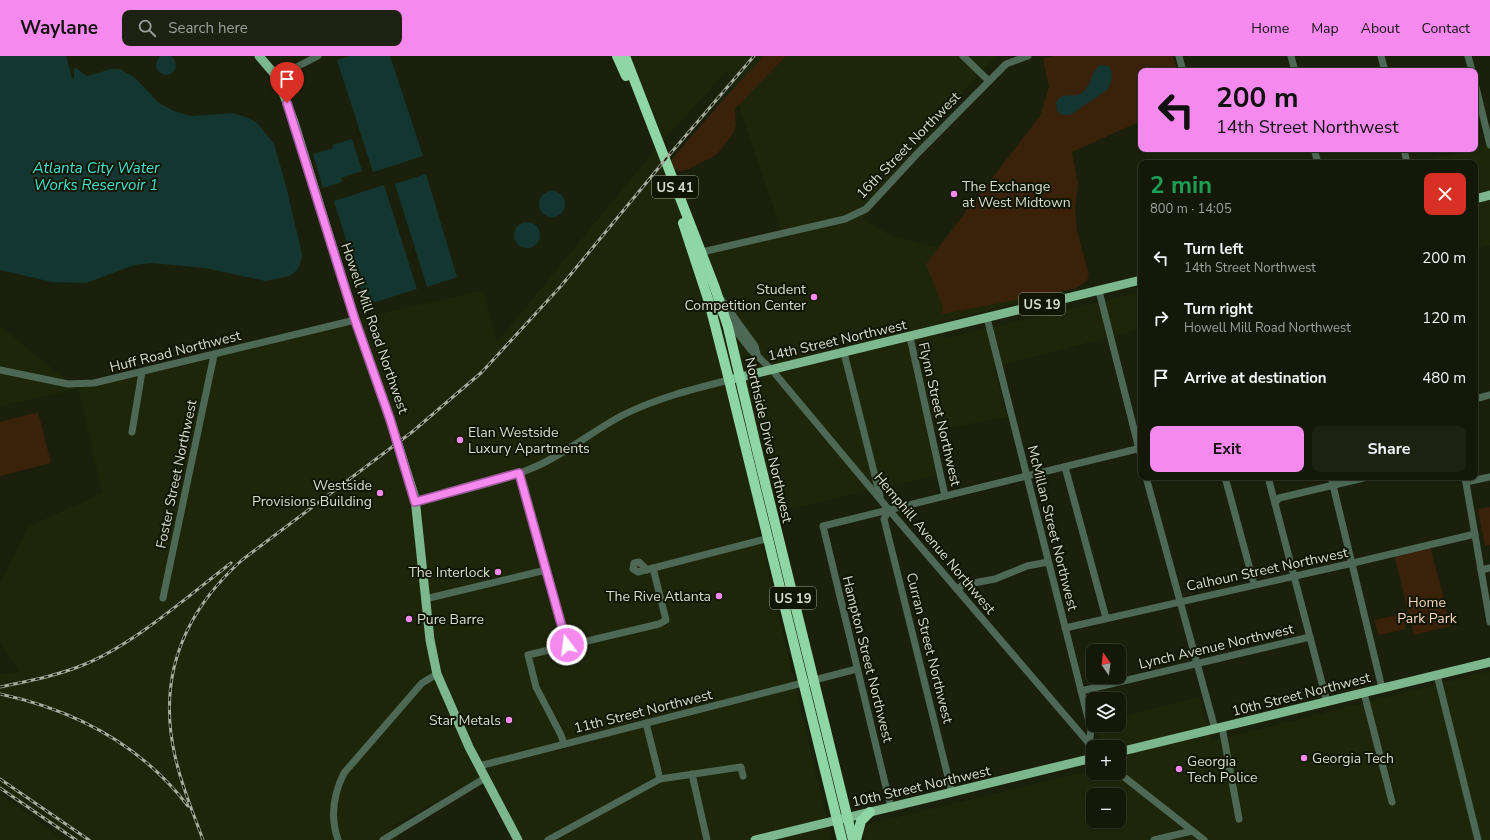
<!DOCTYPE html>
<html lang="en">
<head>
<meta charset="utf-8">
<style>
  :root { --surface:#141808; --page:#1d2112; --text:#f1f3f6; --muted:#9da09c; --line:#333729; --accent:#f589ee }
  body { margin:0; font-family:"Nunito Sans",sans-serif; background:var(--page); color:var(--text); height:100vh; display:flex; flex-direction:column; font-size:15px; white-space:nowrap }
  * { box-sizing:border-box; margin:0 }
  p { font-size:13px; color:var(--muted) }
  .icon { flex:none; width:22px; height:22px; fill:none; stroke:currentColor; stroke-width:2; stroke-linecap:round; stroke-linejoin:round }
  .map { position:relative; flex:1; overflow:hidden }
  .side { position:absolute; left:1138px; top:104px; width:340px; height:320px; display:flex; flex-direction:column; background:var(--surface); border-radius:8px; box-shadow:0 1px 3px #0004,0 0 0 1px var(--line) }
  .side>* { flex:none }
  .hud { position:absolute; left:1138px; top:12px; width:340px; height:84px; border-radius:8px; box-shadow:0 1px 3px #0004,0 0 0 1px var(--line); background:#f589ee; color:#111; overflow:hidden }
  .needle { width:26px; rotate:346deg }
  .tools { position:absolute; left:1086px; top:588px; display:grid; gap:8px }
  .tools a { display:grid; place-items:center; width:40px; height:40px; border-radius:8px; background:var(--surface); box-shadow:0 1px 3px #0004,0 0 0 1px var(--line); font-size:20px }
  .pin { position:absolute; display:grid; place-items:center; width:34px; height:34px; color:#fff; margin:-41px -17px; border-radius:50% 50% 50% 0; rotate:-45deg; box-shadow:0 0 4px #0007 }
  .pin .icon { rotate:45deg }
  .me { position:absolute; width:44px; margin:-22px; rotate:345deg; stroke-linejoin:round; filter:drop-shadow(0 0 3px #0008) }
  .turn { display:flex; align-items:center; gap:14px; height:84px; padding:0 12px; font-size:18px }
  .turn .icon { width:52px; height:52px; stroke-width:2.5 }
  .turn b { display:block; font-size:28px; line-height:34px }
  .round { display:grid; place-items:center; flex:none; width:42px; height:42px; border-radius:8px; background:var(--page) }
  .headline { display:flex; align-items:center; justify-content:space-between; height:68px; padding:0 12px }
  h1 { font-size:24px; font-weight:700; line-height:30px; color:#1e9e55 }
  .button { display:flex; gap:8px; margin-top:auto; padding:8px 12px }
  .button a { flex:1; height:46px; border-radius:8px; background:var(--accent); color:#111; font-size:16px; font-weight:700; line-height:46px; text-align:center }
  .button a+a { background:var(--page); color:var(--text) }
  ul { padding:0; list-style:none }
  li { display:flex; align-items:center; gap:12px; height:60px; padding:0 12px }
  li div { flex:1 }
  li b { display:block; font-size:15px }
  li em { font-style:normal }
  header { display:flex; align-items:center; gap:24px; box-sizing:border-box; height:56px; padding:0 20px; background:var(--accent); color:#111 }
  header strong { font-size:19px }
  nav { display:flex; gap:22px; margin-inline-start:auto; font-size:14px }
  .search { width:280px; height:36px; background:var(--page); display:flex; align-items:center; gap:10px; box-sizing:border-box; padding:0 14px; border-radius:8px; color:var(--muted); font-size:15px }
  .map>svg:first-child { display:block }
  .built { fill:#1e260a; fill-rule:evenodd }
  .green { fill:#3a210a }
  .water { fill:#143631 }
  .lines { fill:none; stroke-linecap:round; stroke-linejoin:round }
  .minor { stroke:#4d6955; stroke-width:7 }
  .major { stroke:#7cb78d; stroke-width:9 }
  .highway { stroke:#8ed6a3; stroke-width:10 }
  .rail-casing { stroke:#a7ac9d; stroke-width:3 }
  .rail { stroke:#111604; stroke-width:1.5; stroke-dasharray:4.5; stroke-linecap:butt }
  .route-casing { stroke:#9f599b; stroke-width:10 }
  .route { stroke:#f589ee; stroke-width:7 }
  .poi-dot { fill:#f589ee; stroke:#111604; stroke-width:1.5 }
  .labels { text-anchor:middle; stroke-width:4; stroke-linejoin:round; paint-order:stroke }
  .shield { fill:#111604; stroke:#9ca192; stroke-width:1 }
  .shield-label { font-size:13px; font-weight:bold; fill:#d8dccf }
  .street-label { font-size:14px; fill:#d8dccf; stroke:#111604 }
  .poi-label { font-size:14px; fill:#d8dccf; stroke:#111604; text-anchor:start }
  .park-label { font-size:14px; fill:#f8d6ba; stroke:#111604 }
  .water-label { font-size:15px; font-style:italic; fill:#43e2d0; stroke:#111604 }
</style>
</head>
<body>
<header>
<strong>Waylane</strong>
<div class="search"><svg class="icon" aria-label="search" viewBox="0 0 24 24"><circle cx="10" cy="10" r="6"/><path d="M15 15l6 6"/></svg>Search here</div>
<nav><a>Home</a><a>Map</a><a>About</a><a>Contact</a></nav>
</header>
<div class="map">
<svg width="1490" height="784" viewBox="0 0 1490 784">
  <rect width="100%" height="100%" fill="#1a200b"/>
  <g class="built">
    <path d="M625 0H998L980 16 864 162 868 166 890 179 937 192 1040 60 1049 31 1043 3 1052 0H1173L1177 15H1141V65L1072 96 1078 128 1075 152 1077 175 1089 219 1086 226 1074 233 940 266 944 283 1141 236V273L994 311 1007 361 927 376 938 419 755 461 832 784H524L483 720 392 770 398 784H74L0 735V618L19 616 0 587V527L28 471 102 437 78 333 0 350V270L77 333 359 263 483 234 497 286 659 89ZM727 15 783 179 700 196 659 89Z"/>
    <polygon points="1490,88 1490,189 1475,193 1475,107 1417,107"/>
    <path d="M1490 615V784H864L865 772 869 768 1093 714V717H1119V691H1102L1096 669H1119V658L1120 661 1200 641 1212 685ZM1093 739H1119V765H1093Z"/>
    <polygon points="1112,633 1115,643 1093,643 1093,658 1088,639"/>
    <polygon points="0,738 39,766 64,784 0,784"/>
  </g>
  <g class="green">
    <polygon points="764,0 786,0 735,53 736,69 733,78 716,99 689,113 680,115 675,114 671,109 672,103 679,95 722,45"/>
    <polygon points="1052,0 1173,0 1177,15 1141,15 1141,65 1072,96 1078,128 1075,152 1077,175 1089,219 1086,226 1074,233 942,258 943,251 926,208 1040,60 1049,31 1043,3"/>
    <polygon points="38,356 51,407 0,420 0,366"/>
    <polygon points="1490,451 1490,489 1485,490 1478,453"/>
    <polygon points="1430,490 1451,570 1414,579 1394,498"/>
    <polygon points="1403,558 1406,573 1378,579 1374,564"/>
  </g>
  <g class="water">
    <circle cx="166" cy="9" r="10"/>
    <polygon points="0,0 66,0 72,22 74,24 74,13 76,12 87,20 111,13 120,13 135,22 159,47 174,55 191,60 234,57 251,63 258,68 274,88 286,130 302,198 301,206 297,214 290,220 265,225 205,212 151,207 134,209 86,227 52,226 0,214"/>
    <polygon points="349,0 390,0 423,100 373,116 337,4"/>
    <path d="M1101 9 1109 10C1114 18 1112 26 1107 34L1070 59H1062L1057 55 1056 48C1061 33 1073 44 1083 36 1092 29 1091 14 1101 9Z"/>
    <polygon points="352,83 362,115 341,122 342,126 323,132 313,98 333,92 332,89"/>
    <polygon points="426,118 457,221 427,231 395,128"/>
    <polygon points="384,129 417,233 366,249 334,145"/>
    <circle cx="552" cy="148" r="13"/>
    <circle cx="527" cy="179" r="13"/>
  </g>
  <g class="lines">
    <g class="minor">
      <polyline points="963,0 989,25"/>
      <polyline points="1179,0 1183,15"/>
      <polyline points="1291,0 1295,15"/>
      <polyline points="1381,0 1385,15"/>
      <polyline points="1468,0 1472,15"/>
      <polyline points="277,21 318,0"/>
      <polyline points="1475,27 1490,89"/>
      <polyline points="1314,93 1318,107"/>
      <polyline points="1404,93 1407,107"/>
      <polyline points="702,196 845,163 866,153 916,99 1006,8 1028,0"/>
      <polyline points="1099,235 1141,401"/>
      <polyline points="721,243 755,290 757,298"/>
      <polyline points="709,246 725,261 751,294 772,314 889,454 1093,692"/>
      <polyline points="987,262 1091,674 1089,688"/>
      <polyline points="910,281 945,440"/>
      <polyline points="844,297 880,440"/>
      <polyline points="0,314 68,328 94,327 355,264"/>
      <polyline points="1475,343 1490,339"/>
      <polyline points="132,376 142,316"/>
      <polyline points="1065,411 1106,562"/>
      <polyline points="519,417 567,589"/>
      <polyline points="1146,421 1215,673"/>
      <polyline points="1225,421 1254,528"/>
      <polyline points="1268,421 1327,646"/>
      <polyline points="1331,421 1382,632"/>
      <polyline points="1465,421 1490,566"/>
      <polyline points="1466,426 1490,421"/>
      <path d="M415 446C456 436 499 427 537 410 568 396 594 374 623 359 657 342 693 333 729 324"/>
      <polyline points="1275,447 1279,442 1368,421"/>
      <polyline points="889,454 884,463 952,737"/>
      <polyline points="647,514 639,506 634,507 633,513 638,516 769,482"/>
      <polyline points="1481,514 1490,512"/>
      <polyline points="957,533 963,529 995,523 1027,510 1048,506"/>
      <polyline points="163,542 214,299"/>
      <polyline points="425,543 546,514"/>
      <polyline points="1065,572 1353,507 1475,478"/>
      <polyline points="1437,619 1478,784"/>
      <polyline points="1081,635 1310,581"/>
      <polyline points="1364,637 1392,746"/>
      <polyline points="646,667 660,723"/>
      <polyline points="1222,671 1239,763"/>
      <polyline points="564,688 561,679 536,631 528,599 659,568 666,564 653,512"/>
      <polyline points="479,710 857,613"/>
      <polyline points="1119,717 1204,784"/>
      <polyline points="692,718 707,784"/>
      <polyline points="891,752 823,470 1141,392"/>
      <path d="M338 784C330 761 333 739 344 717L422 627 437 618"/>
      <polyline points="383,784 485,722"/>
      <polyline points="548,784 660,723 741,711 743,720"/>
      <polyline points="1154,784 1192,775"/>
    </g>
    <g class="major">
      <polyline points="259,0 277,21 294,66 355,264 390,363 415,442 430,584 437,618 469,691 518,784"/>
      <polyline points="1475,143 1490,139"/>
      <polyline points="733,323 1141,224"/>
      <polyline points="1119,696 1490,606"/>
      <polyline points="755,784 1093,702"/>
    </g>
    <g class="highway">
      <polyline points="617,0 626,20"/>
      <polyline points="625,0 715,232 728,271 756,390 853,784"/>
      <polyline points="683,167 709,246 729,324 842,784"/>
      <polyline points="856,784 861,765 870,756"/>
    </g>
    <defs>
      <g id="rail">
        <path d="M0 631C28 625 56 620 83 609 133 589 187 541 231 507"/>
        <path d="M0 638C74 654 141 689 188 750"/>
        <polyline points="0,723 89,784"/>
        <polyline points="0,732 76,784"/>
        <path d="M203 784C193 756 181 729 175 700 157 621 183 557 242 504L412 376 482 316 561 230 670 98 754 0"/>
      </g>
    </defs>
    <use href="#rail" class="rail-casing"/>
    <use href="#rail" class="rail"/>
  </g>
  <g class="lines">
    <defs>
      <polyline id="route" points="287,47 355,264 390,363 415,446 519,417 567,589"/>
    </defs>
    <use href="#route" class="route-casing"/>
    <use href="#route" class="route"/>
  </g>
  <g class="poi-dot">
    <circle cx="954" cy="138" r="4"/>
    <circle cx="814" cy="241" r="4"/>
    <circle cx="460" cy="384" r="4"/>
    <circle cx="380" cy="437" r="4"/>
    <circle cx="498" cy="516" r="4"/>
    <circle cx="719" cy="540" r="4"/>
    <circle cx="409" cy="563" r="4"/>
    <circle cx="509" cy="664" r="4"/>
    <circle cx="1304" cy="702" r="4"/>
    <circle cx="1179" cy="713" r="4"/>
  </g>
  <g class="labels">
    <g class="shield">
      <rect x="652" y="120" width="46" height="22" rx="3"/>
      <rect x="1019" y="237" width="46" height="22" rx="3"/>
      <rect x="770" y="531" width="46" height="22" rx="3"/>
    </g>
    <g class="shield-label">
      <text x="675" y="136">US 41</text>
      <text x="1042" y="253">US 19</text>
      <text x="793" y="547">US 19</text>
    </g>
    <g class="street-label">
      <text transform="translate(908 89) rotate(-46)" y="5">16th Street Northwest</text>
      <text transform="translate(375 272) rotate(71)" y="5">Howell Mill Road Northwest</text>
      <text transform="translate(837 284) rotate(-13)" y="5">14th Street Northwest</text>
      <text transform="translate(175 295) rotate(-14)" y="5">Huff Road Northwest</text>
      <text transform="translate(940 358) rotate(77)" y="5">Flynn Street Northwest</text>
      <text transform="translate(769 384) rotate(77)" y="5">Northside Drive Northwest</text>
      <text transform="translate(176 418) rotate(-78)" y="5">Foster Street Northwest</text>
      <text transform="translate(1053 472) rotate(76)" y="5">McMillan Street Northwest</text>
      <text transform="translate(935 487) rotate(50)" y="5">Hemphill Avenue Northwest</text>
      <text transform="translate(1267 513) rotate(-12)" y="5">Calhoun Street Northwest</text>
      <text transform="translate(1216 590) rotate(-13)" y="5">Lynch Avenue Northwest</text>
      <text transform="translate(930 592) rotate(76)" y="5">Curran Street Northwest</text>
      <text transform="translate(868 603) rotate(76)" y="5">Hampton Street Northwest</text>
      <text transform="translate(1301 638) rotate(-14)" y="5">10th Street Northwest</text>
      <text transform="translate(643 655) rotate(-14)" y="5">11th Street Northwest</text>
      <text transform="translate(921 730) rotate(-13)" y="5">10th Street Northwest</text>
    </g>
    <g class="poi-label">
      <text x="962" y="135">The Exchange<tspan x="962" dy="16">at West Midtown</tspan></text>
      <text x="806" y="238" text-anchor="end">Student<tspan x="806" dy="16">Competition Center</tspan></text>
      <text x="468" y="381">Elan Westside<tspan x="468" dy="16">Luxury Apartments</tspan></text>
      <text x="372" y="434" text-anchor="end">Westside<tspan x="372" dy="16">Provisions Building</tspan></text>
      <text x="490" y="521" text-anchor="end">The Interlock</text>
      <text x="711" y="545" text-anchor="end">The Rive Atlanta</text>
      <text x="417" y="568">Pure Barre</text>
      <text x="501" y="669" text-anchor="end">Star Metals</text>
      <text x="1312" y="707">Georgia Tech</text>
      <text x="1187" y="710">Georgia<tspan x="1187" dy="16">Tech Police</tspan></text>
    </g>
    <g class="park-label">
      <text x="1427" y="551">Home<tspan x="1427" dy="16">Park Park</tspan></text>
    </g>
    <g class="water-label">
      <text x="96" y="117">Atlanta City Water<tspan x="96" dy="17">Works Reservoir 1</tspan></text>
    </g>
  </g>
</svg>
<div class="tools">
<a><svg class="needle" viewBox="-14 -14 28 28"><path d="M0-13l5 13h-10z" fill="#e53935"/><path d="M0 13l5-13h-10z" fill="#9da09c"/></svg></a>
<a><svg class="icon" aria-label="layers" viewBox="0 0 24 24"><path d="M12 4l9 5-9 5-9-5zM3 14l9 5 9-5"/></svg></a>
<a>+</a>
<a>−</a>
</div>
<div class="pin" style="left:287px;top:47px;background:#d93025"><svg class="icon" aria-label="arrive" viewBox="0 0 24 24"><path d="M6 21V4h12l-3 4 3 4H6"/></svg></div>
<svg class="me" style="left:567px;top:589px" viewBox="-20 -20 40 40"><circle r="17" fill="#f589ee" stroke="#fff" stroke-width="3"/><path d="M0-11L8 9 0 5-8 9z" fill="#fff"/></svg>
<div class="hud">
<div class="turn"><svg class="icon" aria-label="left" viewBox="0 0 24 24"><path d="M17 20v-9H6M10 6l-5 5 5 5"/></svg><div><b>200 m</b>14th Street Northwest</div></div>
</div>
<section class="side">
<div class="headline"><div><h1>2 min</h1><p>800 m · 14:05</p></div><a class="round" style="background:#d93025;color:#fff"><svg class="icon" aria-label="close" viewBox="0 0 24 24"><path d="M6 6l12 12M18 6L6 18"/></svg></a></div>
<ul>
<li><svg class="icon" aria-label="left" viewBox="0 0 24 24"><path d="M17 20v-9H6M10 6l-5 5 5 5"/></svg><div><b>Turn left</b><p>14th Street Northwest</p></div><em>200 m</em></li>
<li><svg class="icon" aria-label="right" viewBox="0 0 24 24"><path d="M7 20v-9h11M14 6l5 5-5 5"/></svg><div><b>Turn right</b><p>Howell Mill Road Northwest</p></div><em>120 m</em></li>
<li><svg class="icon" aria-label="arrive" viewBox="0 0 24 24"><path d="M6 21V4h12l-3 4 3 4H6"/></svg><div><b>Arrive at destination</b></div><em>480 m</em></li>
</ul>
<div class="button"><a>Exit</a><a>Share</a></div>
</section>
</div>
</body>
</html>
